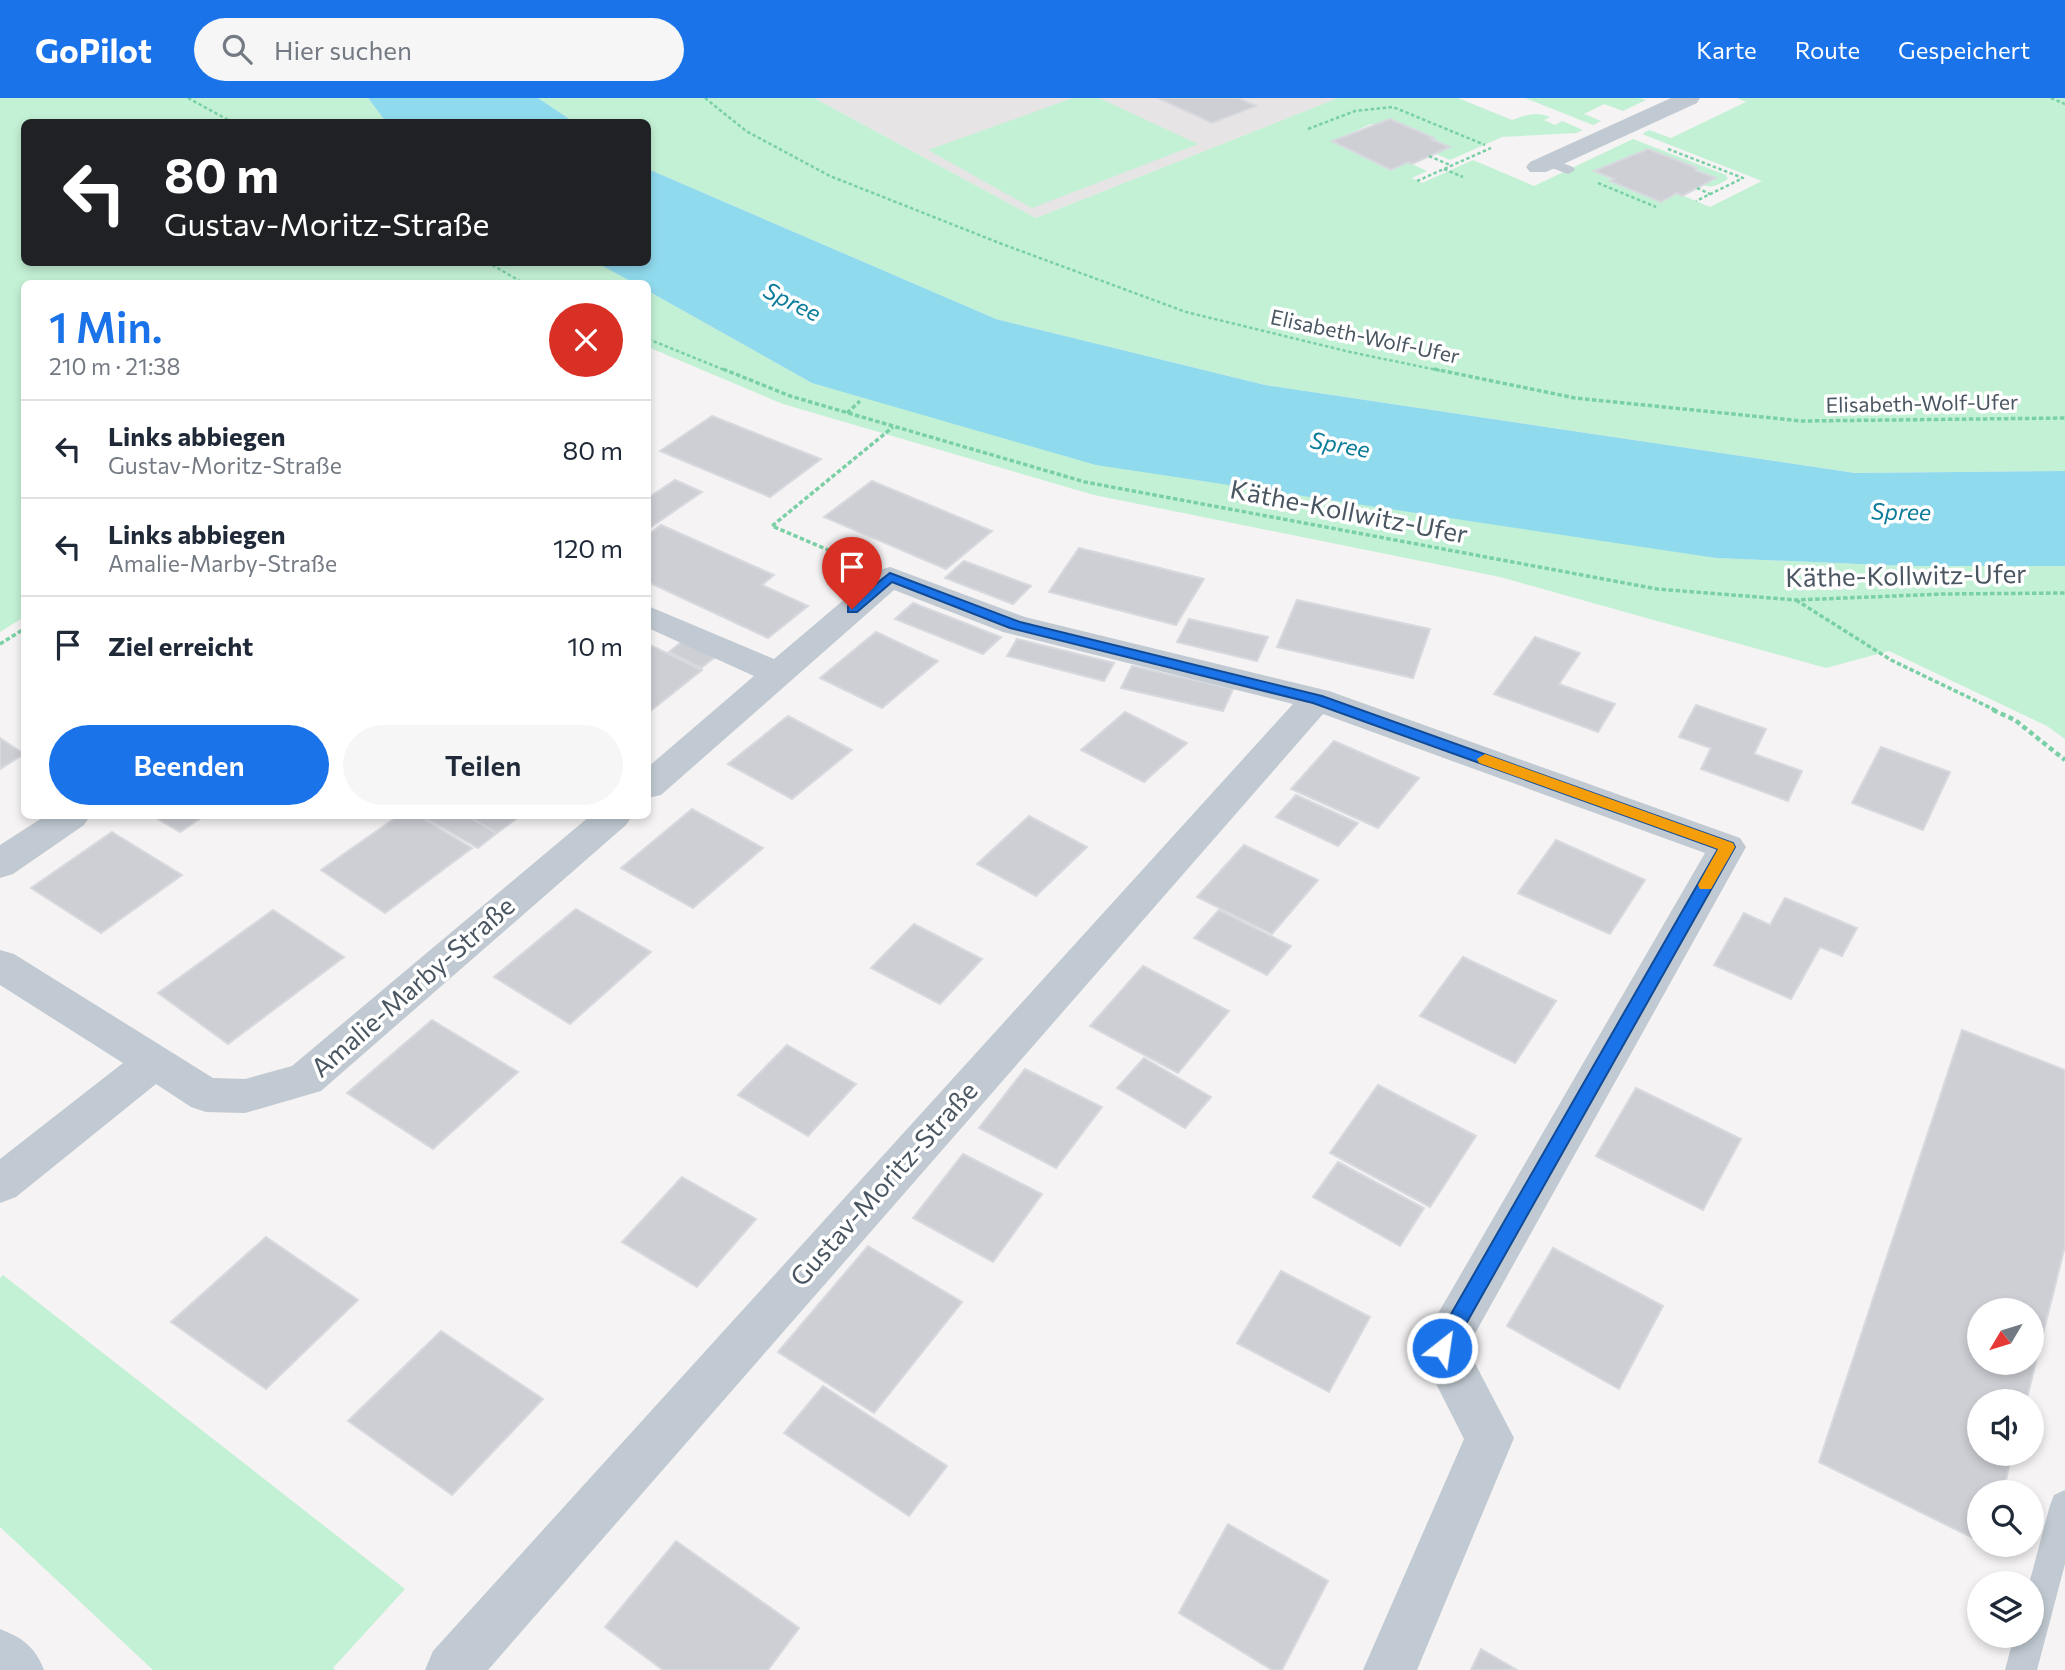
<!DOCTYPE html>
<html lang="de">
<head>
<meta charset="utf-8">
<style>
  :root { --surface:#fff; --page:#f6f6f7; --text:#1f2937; --muted:#747a83; --line:#e0e1e3; --accent:#1a73e8 }
  body { margin:0; font-family:Commissioner,sans-serif; background:var(--page); color:var(--text); height:100vh; display:flex; flex-direction:column; font-size:26px; white-space:nowrap }
  * { box-sizing:border-box; margin:0 }
  p { font-size:23px; color:var(--muted) }
  .icon { flex:none; width:38px; height:38px; fill:none; stroke:currentColor; stroke-width:2; stroke-linecap:round; stroke-linejoin:round }
  .map { position:relative; flex:1; overflow:hidden }
  .details { position:absolute; left:21px; top:182px; width:630px; height:539px; display:flex; flex-direction:column; background:var(--surface); border-radius:10px; box-shadow:0 4px 10px #0003 }
  .details>* { flex:none }
  .guide { position:absolute; left:21px; top:21px; width:630px; height:147px; border-radius:10px; box-shadow:0 4px 10px #0003; background:#202124; color:#fff; overflow:hidden }
  .needle { width:46px; rotate:232deg }
  .fabs { position:absolute; left:1967px; top:1200px; display:grid; gap:14px }
  .fabs a { display:grid; place-items:center; width:77px; height:77px; border-radius:50%; background:var(--surface); box-shadow:0 4px 10px #0003; font-size:35px }
  .pin { position:absolute; display:grid; place-items:center; width:60px; height:60px; color:#fff; margin:-72px -30px; border-radius:50% 50% 50% 0; rotate:-45deg; box-shadow:0 0 7px #0007 }
  .pin .icon { rotate:45deg }
  .me { position:absolute; width:77px; margin:-38px; rotate:30deg; stroke-linejoin:round; filter:drop-shadow(0 0 5px #0008) }
  .turn { display:flex; align-items:center; gap:24px; height:147px; padding:0 28px; font-size:32px }
  .turn .icon { width:91px; height:91px; stroke-width:2.5 }
  .turn b { display:block; font-size:49px; line-height:60px }
  .round { display:grid; place-items:center; flex:none; width:74px; height:74px; border-radius:37px; background:var(--page) }
  .headline { display:flex; align-items:center; justify-content:space-between; height:119px; padding:0 28px }
  h1 { font-size:42px; font-weight:600; line-height:52px; color:var(--accent) }
  .action { display:flex; gap:14px; margin-top:auto; padding:14px 28px }
  .action a { flex:1; height:80px; border-radius:42px; background:var(--accent); color:#fff; font-size:28px; font-weight:600; line-height:80px; text-align:center }
  .action a+a { background:var(--page); color:var(--text) }
  ul { padding:0; list-style:none }
  li { display:flex; align-items:center; gap:21px; height:98px; padding:0 28px; border-top:2px solid var(--line) }
  li div { flex:1 }
  li b { display:block; font-size:26px }
  li em { font-style:normal }
  header { display:flex; align-items:center; gap:42px; box-sizing:border-box; height:98px; padding:0 35px; background:var(--accent); color:#fff }
  header strong { font-size:33px }
  nav { display:flex; gap:38px; margin-inline-start:auto; font-size:24px }
  .search { width:490px; height:63px; background:var(--page); display:flex; align-items:center; gap:18px; box-sizing:border-box; padding:0 24px; border-radius:38px; color:var(--muted); font-size:26px }
  .map>svg:first-child { display:block }
  .education { fill:#e6e4e5 }
  .green { fill:#c3f1d5 }
  .water { fill:#90daee }
  .building { fill:#cdcfd5; stroke:#d7d9de; stroke-width:2; fill-rule:evenodd }
  .lines { fill:none; stroke-linecap:round; stroke-linejoin:round }
  .path-far2 { stroke:#7ad0a6; stroke-width:2.5; stroke-dasharray:3.5 2.5; stroke-linecap:butt }
  .path-far1 { stroke:#7ad0a6; stroke-width:3.5; stroke-dasharray:4.5 2.5; stroke-linecap:butt }
  .path { stroke:#7ad0a6; stroke-width:4.5; stroke-dasharray:5 3.5; stroke-linecap:butt }
  .lane { fill:#c1cad2; fill-rule:evenodd }
  .street { fill:#c1cad2; fill-rule:evenodd }
  .secondary { fill:#c1cbd6; fill-rule:evenodd }
  .route { fill:#1a73e8; stroke:#114b97; stroke-width:2 }
  .slow { fill:#f59e0b }
  .labels { text-anchor:middle; stroke-width:7; stroke-linejoin:round; paint-order:stroke }
  .far-street-label { font-size:21px; fill:#4a5661; stroke:#fff }
  .far-water-label { font-size:23px; font-style:italic; fill:#0c7c9b; stroke:#fff }
  .street-label { font-size:26px; fill:#4a5661; stroke:#fff }
</style>
</head>
<body>
<header>
<strong>GoPilot</strong>
<div class="search"><svg class="icon" aria-label="search" viewBox="0 0 24 24"><circle cx="10" cy="10" r="6"/><path d="M15 15l6 6"/></svg>Hier suchen</div>
<nav><a>Karte</a><a>Route</a><a>Gespeichert</a></nav>
</header>
<div class="map">
<svg width="2065" height="1572" viewBox="0 0 2065 1572">
  <rect width="100%" height="100%" fill="#f5f3f3"/>
  <polygon class="education" points="814,0 1338,0 1036,120"/>
  <g class="green">
    <polygon points="0,0 368,0 386,24 24,24 24,164 597,164 634,185 24,186 24,519 0,534"/>
    <path d="M538 0H814L1036 120 1338 0H1458L1512 22C1526 17 1536 13 1550 19L1544 22 1555 27 1562 23 1583 32 1576 35 1502 39 1450 62 1436 56 1449 49 1371 26 1333 43 1391 71 1408 64 1427 73 1412 80 1422 85 1473 62 1534 88 1633 41 1726 77 1728 81C1719 86 1713 91 1703 87L1715 80 1648 51 1595 74 1661 103 1677 95 1710 109 1762 83 1642 36 1649 32 1671 40 1746 4 1737 0H2065V373L1855 375 1265 287 996 221 648 71V24H574Z"/>
    <polygon points="1073,0 1099,0 1198,46 1032,110 928,52"/>
    <polygon points="1525,0 1640,0 1646,2 1623,13 1604,6 1584,16 1601,23 1593,27"/>
    <polygon points="648,193 812,285 1716,460 1907,468 2065,468 2065,641 2047,628 1889,553 1826,570 1500,479 1094,397 783,306 648,249"/>
    <polygon points="3,1177 405,1491 333,1570 335,1572 153,1572 0,1429 0,1180"/>
  </g>
  <g class="water">
    <polygon points="368,0 538,0 574,24 386,24"/>
    <polygon points="648,71 996,221 1265,287 1855,375 2065,373 2065,468 1907,468 1716,460 1096,367 812,285 648,193 648,186 634,185 597,165 648,164"/>
  </g>
  <g class="building">
    <polygon points="1158,0 1238,0 1256,8 1212,25"/>
    <polygon points="1390,21 1434,40 1431,41 1450,49 1412,66 1408,64 1391,72 1332,43"/>
    <polygon points="1648,51 1697,70 1695,72 1716,80 1682,98 1677,95 1661,104 1610,83 1614,81 1594,73"/>
    <polygon points="712,318 821,361 770,399 660,353"/>
    <polygon points="675,382 702,394 648,431 648,400"/>
    <polygon points="872,383 992,433 946,471 824,419"/>
    <polygon points="661,427 774,477 762,487 808,508 768,540 648,484 648,437"/>
    <polygon points="1079,450 1204,481 1176,527 1049,494"/>
    <polygon points="964,463 1031,488 1013,506 945,480"/>
    <polygon points="1297,502 1430,531 1413,580 1277,549"/>
    <polygon points="913,505 1001,539 983,556 895,521"/>
    <polygon points="1189,521 1268,539 1257,563 1177,544"/>
    <polygon points="876,534 938,563 882,610 820,580"/>
    <polygon points="1535,539 1580,555 1559,586 1615,606 1598,634 1494,596"/>
    <polygon points="685,541 719,556 701,570 669,554"/>
    <polygon points="1017,541 1114,565 1104,583 1007,558"/>
    <polygon points="652,548 702,572 648,615 648,551"/>
    <polygon points="1132,568 1233,591 1223,613 1121,590"/>
    <polygon points="1696,607 1766,631 1754,656 1802,673 1788,703 1701,671 1711,650 1679,639"/>
    <polygon points="1125,614 1187,645 1144,684 1081,652"/>
    <polygon points="788,618 852,652 792,701 728,666"/>
    <polygon points="0,640 24,656 0,671"/>
    <polygon points="1334,643 1419,680 1378,730 1291,691"/>
    <polygon points="1881,649 1950,674 1923,732 1852,705"/>
    <polygon points="1296,697 1358,725 1338,748 1276,719"/>
    <polygon points="692,711 763,750 693,810 621,770"/>
    <polygon points="153,718 204,718 180,734"/>
    <polygon points="398,718 419,718 472,750 385,815 321,772"/>
    <polygon points="428,718 467,718 497,735 478,750 425,720"/>
    <polygon points="468,718 520,718 497,735"/>
    <polygon points="1029,718 1087,749 1036,798 977,766"/>
    <polygon points="112,734 182,777 101,835 31,790"/>
    <polygon points="1556,742 1645,782 1610,836 1518,795"/>
    <polygon points="1244,747 1318,782 1272,836 1197,799"/>
    <polygon points="1785,800 1857,830 1842,858 1820,849 1791,901 1714,867 1744,815 1770,827"/>
    <polygon points="576,811 651,854 570,926 494,879"/>
    <polygon points="273,812 344,859 228,946 158,895"/>
    <polygon points="1219,812 1291,848 1267,877 1194,840"/>
    <polygon points="914,826 982,861 940,906 871,870"/>
    <polygon points="1463,859 1556,903 1515,965 1420,918"/>
    <polygon points="1143,868 1229,913 1178,975 1090,928"/>
    <polygon points="432,922 518,974 433,1051 347,995"/>
    <path d="M1962 932 2065 972V1148L2026 1304H1979V1356H2012L2003 1395H1979V1443L1819 1364ZM1979 1213H2032V1265H1979Z"/>
    <polygon points="787,947 856,986 808,1038 738,997"/>
    <polygon points="1144,960 1211,999 1185,1030 1117,990"/>
    <polygon points="1025,971 1102,1009 1056,1070 979,1030"/>
    <polygon points="1378,987 1476,1038 1430,1109 1330,1055"/>
    <polygon points="1636,990 1741,1041 1703,1112 1596,1058"/>
    <polygon points="963,1056 1042,1096 993,1164 913,1120"/>
    <polygon points="1338,1064 1424,1110 1400,1148 1313,1099"/>
    <polygon points="682,1079 756,1121 697,1189 622,1144"/>
    <polygon points="266,1139 358,1202 266,1291 171,1224"/>
    <polygon points="868,1148 962,1204 874,1315 778,1254"/>
    <polygon points="1553,1150 1663,1208 1619,1291 1507,1228"/>
    <polygon points="1281,1173 1370,1219 1329,1294 1237,1245"/>
    <polygon points="441,1233 543,1301 452,1397 348,1323"/>
    <polygon points="823,1288 947,1368 909,1418 784,1335"/>
    <polygon points="1228,1426 1328,1483 1282,1572 1272,1572 1179,1515"/>
    <polygon points="676,1443 799,1530 768,1572 663,1572 605,1529"/>
    <polygon points="1481,1551 1517,1572 1471,1572"/>
  </g>
  <g class="lines">
    <g class="path-far2">
      <polyline points="188,0 232,24"/>
      <polyline points="705,0 746,33 830,78 1002,146 1186,214 1350,254 1442,273"/>
      <polyline points="2051,0 2065,6"/>
      <polyline points="1308,31 1355,13 1393,9 1485,47"/>
      <polyline points="1668,51 1743,80 1696,103"/>
      <polyline points="1429,58 1450,67"/>
      <polyline points="1444,71 1463,79"/>
      <polyline points="1417,83 1491,50"/>
      <polyline points="1598,85 1656,109"/>
      <polyline points="1697,90 1710,96"/>
      <polyline points="487,164 525,186"/>
      <polyline points="648,241 727,273"/>
    </g>
    <g class="path-far1">
      <polyline points="723,271 790,298 1085,384 1657,491 1796,502 1943,496 2065,495"/>
      <polyline points="1434,271 1575,300 1802,323 2065,320"/>
      <polyline points="847,315 860,303"/>
      <polyline points="849,461 772,428 893,329"/>
      <polyline points="1796,502 1891,562 1997,613"/>
      <polyline points="0,546 24,531"/>
    </g>
    <polyline class="path" points="1993,612 2015,622 2065,662"/>
    <g class="lane">
      <polygon points="1549,60 1573,69 1575,72 1568,76 1544,67 1544,61"/>
      <polygon points="2065,1392 2065,1466 2037,1572 2005,1572 2014,1538 2032,1538 2032,1486 2029,1486 2050,1407 2054,1397"/>
    </g>
    <g class="street">
      <polygon points="1671,0 1700,0 1697,5 1546,74 1530,74 1526,69 1530,64"/>
      <polygon points="890,469 1025,519 1329,593 1740,740 1746,749 1467,1250 1514,1340 1417,1572 1363,1572 1464,1341 1418,1250 1705,755 1323,616 488,1572 425,1572 433,1553 1293,606 1003,534 894,492 661,697 648,700 648,669 754,578 648,530 648,508 774,561 879,472"/>
      <polygon points="45,718 90,718 84,727 13,776 0,780 0,747"/>
      <polygon points="590,718 632,718 626,727 321,993 245,1015 206,1014 191,1009 156,986 16,1099 0,1105 0,1061 123,965 0,887 0,852 14,856 213,980 245,981 292,968"/>
    </g>
    <path class="secondary" d="M0 1531C23 1540 35 1549 44 1572H0Z"/>
  </g>
  <polygon class="route" points="890,475 1020,524 1322,598 1733,745 1735,749 1449,1256 1442,1259 1435,1256 1432,1250 1435,1244 1718,751 1313,605 1010,530 892,484 857,514 848,514 848,508"/>
  <polygon class="slow" points="1485,656 1733,745 1735,749 1711,791 1700,791 1698,787 1718,751 1479,665 1477,661"/>
  <g class="labels">
    <g class="far-street-label">
      <text transform="translate(1365 239) rotate(12)" y="7">Elisabeth-Wolf-Ufer</text>
      <text transform="translate(1922 306) rotate(-1)" y="7">Elisabeth-Wolf-Ufer</text>
    </g>
    <g class="far-water-label">
      <text transform="translate(792 204) rotate(26)" y="8">Spree</text>
      <text transform="translate(1340 347) rotate(10)" y="8">Spree</text>
      <text transform="translate(1901 414) rotate(1)" y="8">Spree</text>
    </g>
    <g class="street-label">
      <text transform="translate(1349 414) rotate(11)" y="9">Käthe-Kollwitz-Ufer</text>
      <text transform="translate(1906 478) rotate(-1)" y="9">Käthe-Kollwitz-Ufer</text>
      <text transform="translate(413 889) rotate(-41)" y="9">Amalie-Marby-Straße</text>
      <text transform="translate(884 1086) rotate(-48)" y="9">Gustav-Moritz-Straße</text>
    </g>
  </g>
</svg>
<div class="fabs">
<a><svg class="needle" viewBox="-14 -14 28 28"><path d="M0-13l5 13h-10z" fill="#e53935"/><path d="M0 13l5-13h-10z" fill="#747a83"/></svg></a>
<a><svg class="icon" aria-label="sound" viewBox="0 0 24 24"><path d="M4 9h4l5-4v14l-5-4H4zM17 9q2 3 0 6"/></svg></a>
<a><svg class="icon" aria-label="search" viewBox="0 0 24 24"><circle cx="10" cy="10" r="6"/><path d="M15 15l6 6"/></svg></a>
<a><svg class="icon" aria-label="layers" viewBox="0 0 24 24"><path d="M12 4l9 5-9 5-9-5zM3 14l9 5 9-5"/></svg></a>
</div>
<div class="pin" style="left:852px;top:511px;background:#d93025"><svg class="icon" aria-label="arrive" viewBox="0 0 24 24"><path d="M6 21V4h12l-3 4 3 4H6"/></svg></div>
<svg class="me" style="left:1442px;top:1250px" viewBox="-20 -20 40 40"><circle r="17" fill="#1a73e8" stroke="#fff" stroke-width="3"/><path d="M0-11L8 9 0 5-8 9z" fill="#fff"/></svg>
<div class="guide">
<div class="turn"><svg class="icon" aria-label="left" viewBox="0 0 24 24"><path d="M17 20v-9H6M10 6l-5 5 5 5"/></svg><div><b>80 m</b>Gustav-Moritz-Straße</div></div>
</div>
<section class="details">
<div class="headline"><div><h1>1 Min.</h1><p>210 m · 21:38</p></div><a class="round" style="background:#d93025;color:#fff"><svg class="icon" aria-label="close" viewBox="0 0 24 24"><path d="M6 6l12 12M18 6L6 18"/></svg></a></div>
<ul>
<li><svg class="icon" aria-label="left" viewBox="0 0 24 24"><path d="M17 20v-9H6M10 6l-5 5 5 5"/></svg><div><b>Links abbiegen</b><p>Gustav-Moritz-Straße</p></div><em>80 m</em></li>
<li><svg class="icon" aria-label="left" viewBox="0 0 24 24"><path d="M17 20v-9H6M10 6l-5 5 5 5"/></svg><div><b>Links abbiegen</b><p>Amalie-Marby-Straße</p></div><em>120 m</em></li>
<li><svg class="icon" aria-label="arrive" viewBox="0 0 24 24"><path d="M6 21V4h12l-3 4 3 4H6"/></svg><div><b>Ziel erreicht</b></div><em>10 m</em></li>
</ul>
<div class="action"><a>Beenden</a><a>Teilen</a></div>
</section>
</div>
</body>
</html>
